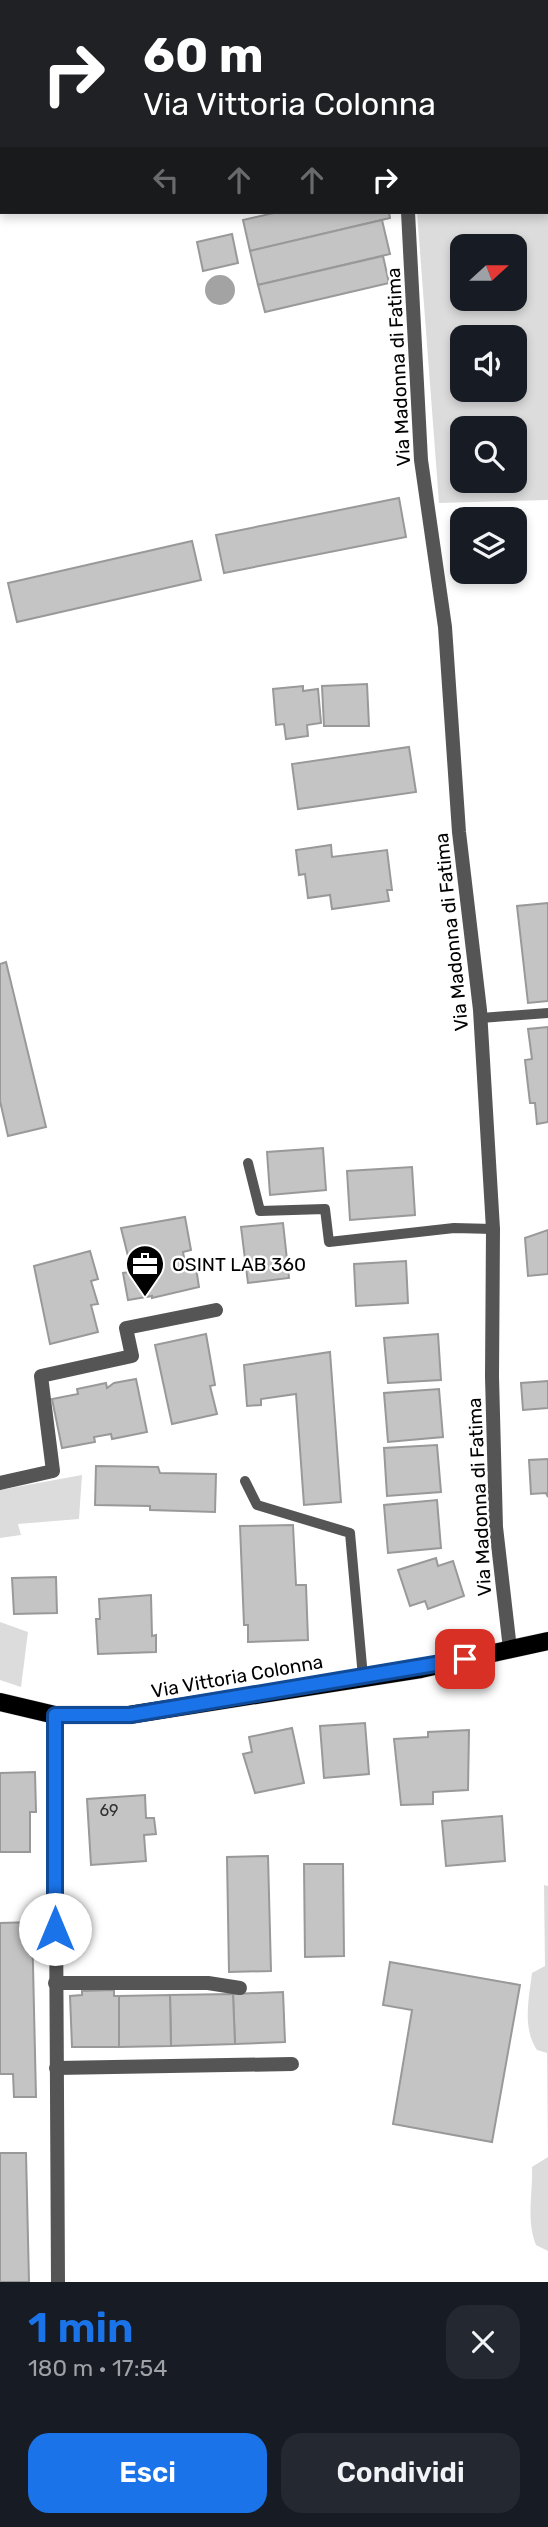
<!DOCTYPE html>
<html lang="it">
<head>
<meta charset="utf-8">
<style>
  :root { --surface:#171b24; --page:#242831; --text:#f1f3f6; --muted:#9ea1a6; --accent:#1a73e8 }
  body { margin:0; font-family:Rubik,sans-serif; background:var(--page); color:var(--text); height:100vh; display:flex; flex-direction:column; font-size:26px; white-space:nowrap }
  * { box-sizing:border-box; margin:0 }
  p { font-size:23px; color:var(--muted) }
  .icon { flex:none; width:38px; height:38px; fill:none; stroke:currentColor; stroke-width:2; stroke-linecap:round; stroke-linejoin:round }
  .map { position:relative; height:2282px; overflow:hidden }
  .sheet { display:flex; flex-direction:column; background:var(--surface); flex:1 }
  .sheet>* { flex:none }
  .guide { position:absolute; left:0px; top:0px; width:550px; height:214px; box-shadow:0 4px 10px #0003; background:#202124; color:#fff; overflow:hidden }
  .needle { width:46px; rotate:69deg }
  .controls { position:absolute; left:450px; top:234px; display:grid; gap:14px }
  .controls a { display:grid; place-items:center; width:77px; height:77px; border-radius:14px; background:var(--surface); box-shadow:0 4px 10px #0003; font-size:35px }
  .pin { position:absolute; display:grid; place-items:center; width:60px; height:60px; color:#fff; margin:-30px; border-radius:14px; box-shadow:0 4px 10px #0006 }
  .me { position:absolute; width:77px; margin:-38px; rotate:0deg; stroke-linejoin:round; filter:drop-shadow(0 0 5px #0008) }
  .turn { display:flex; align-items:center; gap:24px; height:147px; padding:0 28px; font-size:32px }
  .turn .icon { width:91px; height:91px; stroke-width:2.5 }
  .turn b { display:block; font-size:49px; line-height:60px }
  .lanes { display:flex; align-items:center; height:66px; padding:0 28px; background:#0003; justify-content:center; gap:35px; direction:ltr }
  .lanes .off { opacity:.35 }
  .round { display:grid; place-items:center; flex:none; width:74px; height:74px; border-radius:21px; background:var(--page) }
  .summary { display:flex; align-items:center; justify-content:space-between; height:119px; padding:0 28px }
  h1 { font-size:42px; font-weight:600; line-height:52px; color:var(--accent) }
  .primary-button { display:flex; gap:14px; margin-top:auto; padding:14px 28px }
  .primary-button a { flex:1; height:80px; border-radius:21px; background:var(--accent); color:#fff; font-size:28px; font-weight:600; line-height:80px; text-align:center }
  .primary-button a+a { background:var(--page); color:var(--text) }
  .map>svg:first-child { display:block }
  .green { fill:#dcdcdc; fill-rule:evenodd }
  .water { fill:#a3a3a3 }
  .building { fill:#c4c4c4; stroke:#999; stroke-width:2 }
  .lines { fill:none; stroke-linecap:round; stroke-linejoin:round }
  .primary-casing { stroke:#dbdbdb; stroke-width:19 }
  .service { stroke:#555; stroke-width:10 }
  .minor { stroke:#555; stroke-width:14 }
  .primary { stroke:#000; stroke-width:18 }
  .route-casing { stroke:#114b97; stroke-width:18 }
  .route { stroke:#1a73e8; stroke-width:12 }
  .labels { text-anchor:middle; stroke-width:5; stroke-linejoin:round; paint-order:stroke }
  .number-label { font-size:16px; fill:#313131 }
  .street-label { font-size:19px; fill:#000; stroke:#fff }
  .poi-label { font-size:19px; fill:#000; stroke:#fff; text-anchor:start }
</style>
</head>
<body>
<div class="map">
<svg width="548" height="2282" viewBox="0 0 548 2282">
  <rect width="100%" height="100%" fill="#fff"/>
  <g class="green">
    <path d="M548 179V500L439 503 417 212H548ZM462 247H514V299H462ZM462 338H514V390H462ZM462 429H514V481H462Z"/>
    <polygon points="82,1475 79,1519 18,1524 21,1535 0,1538 0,1490"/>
    <polygon points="0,1622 28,1632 21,1687 0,1680"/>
    <path d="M544 1885 548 1886V2155L547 2053 537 2050C522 2028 529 1998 532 1973L545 1966Z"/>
    <path d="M548 2157V2251L536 2245C526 2219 533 2194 532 2167Z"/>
  </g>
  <circle class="water" cx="220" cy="290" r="15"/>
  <g class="building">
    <polygon points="278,212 389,212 390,218 250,251 243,220"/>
    <polygon points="382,220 390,254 258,285 250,251"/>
    <polygon points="232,234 238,263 203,271 197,242"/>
    <polygon points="383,256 389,283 265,312 258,285"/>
    <polygon points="399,498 406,537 224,573 216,535"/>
    <polygon points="192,541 201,580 17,622 8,583"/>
    <polygon points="367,684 369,726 324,726 322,686"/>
    <polygon points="303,686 303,691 318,689 321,723 307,725 308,736 286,739 284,724 276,725 273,689"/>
    <polygon points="409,747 416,792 298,809 292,764"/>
    <polygon points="331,845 332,857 387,850 392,890 387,890 389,901 332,909 330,895 308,898 305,874 299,875 296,850"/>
    <polygon points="548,903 548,1001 528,1003 517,906"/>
    <polygon points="6,962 46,1127 8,1136 0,1101 0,964"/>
    <polygon points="548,1027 548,1122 537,1124 535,1103 530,1103 525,1060 532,1059 528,1029"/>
    <polygon points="323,1148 326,1190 270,1195 267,1152"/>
    <polygon points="412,1167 415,1215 350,1220 347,1171"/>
    <polygon points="185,1217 191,1250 183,1252 185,1263 195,1261 199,1287 152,1298 152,1296 128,1300 123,1273 132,1272 121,1228"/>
    <polygon points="283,1223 289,1278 248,1283 241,1227"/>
    <polygon points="548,1230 548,1274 528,1276 525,1238"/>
    <polygon points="90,1251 98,1279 91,1281 98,1304 91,1305 98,1332 50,1344 34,1266"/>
    <polygon points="406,1261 408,1303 356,1306 354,1264"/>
    <polygon points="206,1334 215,1385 210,1386 217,1414 172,1424 155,1345"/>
    <polygon points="438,1334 441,1380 388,1383 384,1338"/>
    <polygon points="330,1352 341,1502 304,1505 296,1394 261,1399 261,1405 247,1406 244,1365"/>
    <polygon points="136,1379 147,1432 112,1439 111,1434 94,1437 95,1442 62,1448 52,1399 78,1394 77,1389 106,1383 107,1388 114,1383"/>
    <polygon points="548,1381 548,1408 523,1410 521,1383"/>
    <polygon points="439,1389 443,1437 388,1442 384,1393"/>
    <polygon points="437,1445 441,1492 387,1496 384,1448"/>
    <polygon points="548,1459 548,1497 546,1493 531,1494 529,1460"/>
    <polygon points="96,1466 158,1467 160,1473 216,1474 215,1512 150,1510 150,1506 95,1505"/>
    <polygon points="437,1500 441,1548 388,1553 384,1505"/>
    <polygon points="293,1525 296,1585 306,1585 308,1640 248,1642 248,1625 244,1625 240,1526"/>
    <polygon points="436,1558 438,1566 453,1561 464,1596 428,1609 425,1601 410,1606 398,1570"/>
    <polygon points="56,1577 57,1613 14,1614 12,1578"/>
    <polygon points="151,1595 152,1636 156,1635 156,1652 98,1654 96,1619 100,1619 99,1599"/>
    <polygon points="365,1723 369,1774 324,1778 320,1726"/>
    <polygon points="292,1728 304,1783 255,1793 243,1754 252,1752 249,1737"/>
    <polygon points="469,1730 468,1790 433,1792 433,1804 401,1805 394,1739 428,1737 428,1732"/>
    <polygon points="35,1772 36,1812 30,1812 30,1852 0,1852 0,1773"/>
    <polygon points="145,1795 146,1818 154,1818 156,1834 144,1835 146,1861 91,1865 87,1799"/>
    <polygon points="502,1816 505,1861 446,1866 442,1821"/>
    <polygon points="268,1856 271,1971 229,1972 227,1857"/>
    <polygon points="304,1864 343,1864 344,1956 305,1957"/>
    <polygon points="32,1922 36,2097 14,2097 13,2074 0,2074 0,1923"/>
    <polygon points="390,1962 520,1985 492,2142 393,2124 412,2010 383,2005"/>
    <polygon points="114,1990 114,1996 119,1996 119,2047 72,2047 70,1996 82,1995 82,1991"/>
    <polygon points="283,1992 285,2042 235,2044 233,1994"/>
    <polygon points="233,1994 235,2044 171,2046 170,1995"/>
    <polygon points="170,1995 171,2046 119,2047 119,1996"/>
    <polygon points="0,2153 26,2153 29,2282 0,2282"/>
  </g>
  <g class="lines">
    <defs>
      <polyline id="primary" points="0,1702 55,1715 129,1715 421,1669 548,1641"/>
    </defs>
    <use href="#primary" class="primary-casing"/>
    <g class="service">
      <polyline points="481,1018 548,1013"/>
      <polyline points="248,1163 260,1211 325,1209 329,1242 454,1228 493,1229"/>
      <polyline points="245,1481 257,1505 350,1533 363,1677"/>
    </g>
    <g class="minor">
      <polyline points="359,0 360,2"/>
      <polyline points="408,212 421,460 445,627 459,832 480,1010 493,1229 492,1377 496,1527 510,1649"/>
      <polyline points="0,1483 53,1471 41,1376 132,1356 126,1328 216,1310"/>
      <polyline points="55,1715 58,2282"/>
      <polyline points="55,1983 208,1983 240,1988"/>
      <polyline points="56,2068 292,2064"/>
    </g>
    <use href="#primary" class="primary"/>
  </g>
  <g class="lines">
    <defs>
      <polyline id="route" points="55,1929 55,1715 130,1715 465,1659"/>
    </defs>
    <use href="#route" class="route-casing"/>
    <use href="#route" class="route"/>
  </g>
  <defs>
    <symbol id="office-pin" viewBox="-11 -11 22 30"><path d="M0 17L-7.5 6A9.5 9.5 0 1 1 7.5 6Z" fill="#000" stroke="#fff"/><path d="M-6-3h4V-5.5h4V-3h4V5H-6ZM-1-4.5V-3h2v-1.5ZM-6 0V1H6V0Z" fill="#fff"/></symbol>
  </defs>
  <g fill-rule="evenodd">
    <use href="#office-pin" x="123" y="1242" width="44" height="60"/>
  </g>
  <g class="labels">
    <g class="number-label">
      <text x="109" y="1816">69</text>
    </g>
    <g class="street-label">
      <text transform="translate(398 367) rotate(-93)" y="7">Via Madonna di Fatima</text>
      <text transform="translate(451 932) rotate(-96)" y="7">Via Madonna di Fatima</text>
      <text transform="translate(479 1497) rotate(-93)" y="7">Via Madonna di Fatima</text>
      <text transform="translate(237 1676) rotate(-10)" y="7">Via Vittoria Colonna</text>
    </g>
    <g class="poi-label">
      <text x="172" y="1271">OSINT LAB 360</text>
    </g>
  </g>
</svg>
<div class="controls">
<a><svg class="needle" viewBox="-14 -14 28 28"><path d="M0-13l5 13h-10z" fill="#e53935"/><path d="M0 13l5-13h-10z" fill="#9ea1a6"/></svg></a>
<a><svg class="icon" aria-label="sound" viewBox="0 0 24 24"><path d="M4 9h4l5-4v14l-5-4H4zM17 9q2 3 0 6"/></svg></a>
<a><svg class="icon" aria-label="search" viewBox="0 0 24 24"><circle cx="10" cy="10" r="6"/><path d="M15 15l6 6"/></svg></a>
<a><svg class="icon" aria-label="layers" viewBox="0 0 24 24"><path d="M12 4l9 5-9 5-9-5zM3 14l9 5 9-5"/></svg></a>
</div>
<div class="pin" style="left:465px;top:1659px;background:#d93025"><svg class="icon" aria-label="arrive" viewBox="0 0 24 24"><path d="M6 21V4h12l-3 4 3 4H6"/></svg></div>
<svg class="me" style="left:55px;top:1929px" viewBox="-20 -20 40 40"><circle r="19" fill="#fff"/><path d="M0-13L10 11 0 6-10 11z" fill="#1a73e8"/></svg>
<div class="guide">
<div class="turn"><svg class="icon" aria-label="right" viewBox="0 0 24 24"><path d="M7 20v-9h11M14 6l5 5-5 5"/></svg><div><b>60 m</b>Via Vittoria Colonna</div></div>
<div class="lanes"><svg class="icon off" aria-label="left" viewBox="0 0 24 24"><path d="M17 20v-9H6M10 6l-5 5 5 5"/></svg><svg class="icon off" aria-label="ahead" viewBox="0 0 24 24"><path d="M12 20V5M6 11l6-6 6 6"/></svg><svg class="icon off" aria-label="ahead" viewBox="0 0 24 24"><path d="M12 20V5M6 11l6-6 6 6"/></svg><svg class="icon" aria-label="right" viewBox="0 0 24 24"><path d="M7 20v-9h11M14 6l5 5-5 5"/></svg></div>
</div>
</div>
<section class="sheet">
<div class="summary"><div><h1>1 min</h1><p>180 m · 17:54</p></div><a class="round"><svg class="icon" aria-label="close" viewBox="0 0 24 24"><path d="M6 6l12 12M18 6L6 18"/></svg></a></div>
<div class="primary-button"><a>Esci</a><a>Condividi</a></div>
</section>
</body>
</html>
